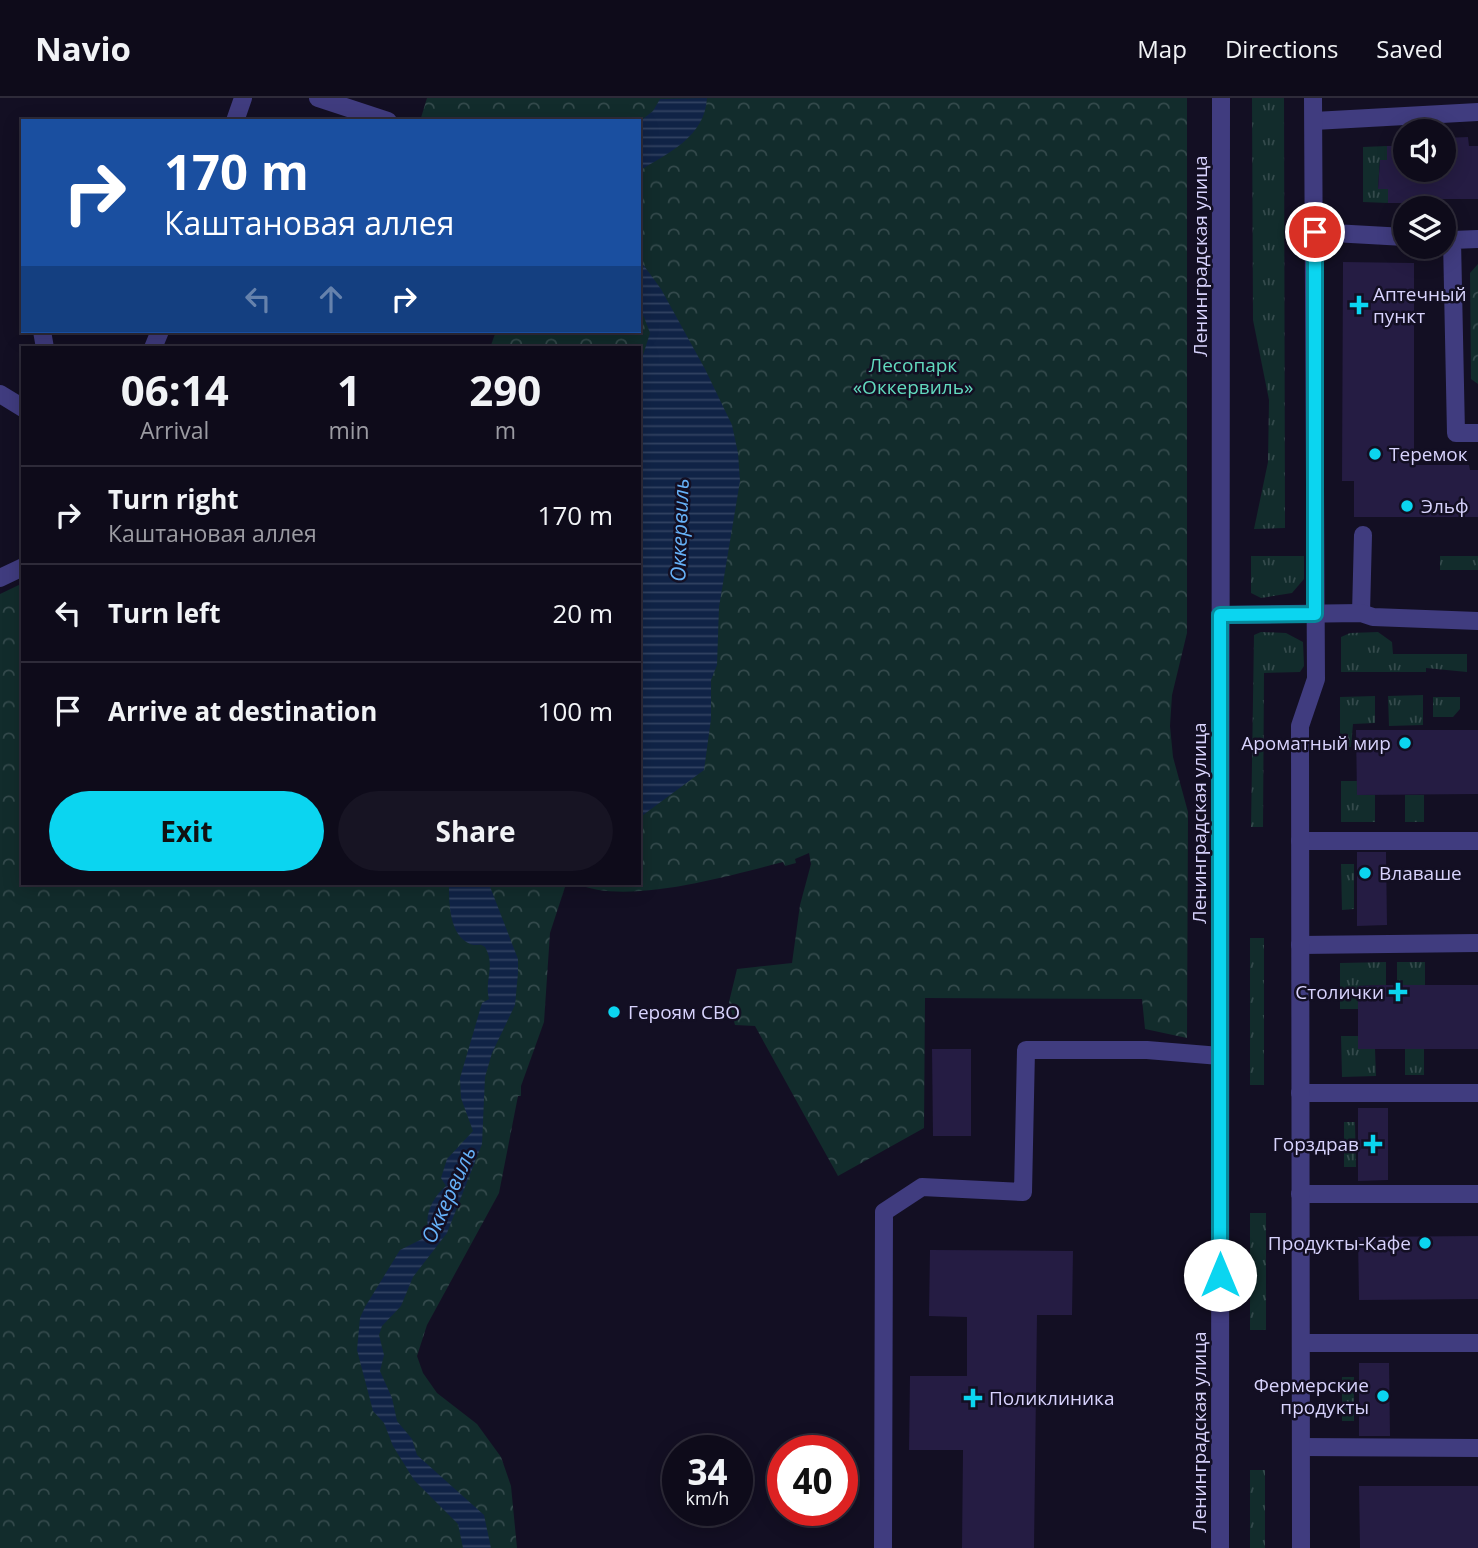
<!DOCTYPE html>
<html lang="en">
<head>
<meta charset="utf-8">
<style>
  :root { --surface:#0e0b1a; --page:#171423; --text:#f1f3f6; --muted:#9b9ba2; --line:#2e2b39; --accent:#0bd5f0 }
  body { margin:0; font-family:"Open Sans",sans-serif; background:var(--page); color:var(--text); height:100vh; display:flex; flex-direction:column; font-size:26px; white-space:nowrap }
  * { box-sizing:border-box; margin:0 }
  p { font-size:23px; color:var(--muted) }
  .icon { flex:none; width:38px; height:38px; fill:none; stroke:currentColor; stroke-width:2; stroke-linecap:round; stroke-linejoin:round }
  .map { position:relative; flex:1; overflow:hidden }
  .drawer { position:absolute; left:21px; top:248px; width:620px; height:539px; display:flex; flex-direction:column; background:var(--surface); border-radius:0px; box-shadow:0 4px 18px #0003,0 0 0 2px var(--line) }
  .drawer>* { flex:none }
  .banner { position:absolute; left:21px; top:21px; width:620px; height:214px; border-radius:0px; box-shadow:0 4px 18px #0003,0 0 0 2px var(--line); background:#1a4fa0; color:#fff; overflow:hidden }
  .buttons { position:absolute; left:1393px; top:21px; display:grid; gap:14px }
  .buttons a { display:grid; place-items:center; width:63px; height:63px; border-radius:50%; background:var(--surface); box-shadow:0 4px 18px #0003,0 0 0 2px var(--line); font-size:35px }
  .speed { position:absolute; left:662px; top:1337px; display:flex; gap:14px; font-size:35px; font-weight:700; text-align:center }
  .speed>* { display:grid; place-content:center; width:91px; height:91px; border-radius:50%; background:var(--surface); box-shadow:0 4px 18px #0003,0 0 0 2px var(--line); line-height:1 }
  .speed small { font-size:18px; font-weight:400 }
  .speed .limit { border:10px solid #d22; background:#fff; color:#111 }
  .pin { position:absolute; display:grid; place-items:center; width:60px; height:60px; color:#fff; margin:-30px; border:4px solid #fff; border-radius:50%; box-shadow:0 2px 7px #0007 }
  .me { position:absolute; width:77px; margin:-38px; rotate:0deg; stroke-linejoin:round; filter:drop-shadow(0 0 5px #0008) }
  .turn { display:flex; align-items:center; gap:24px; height:147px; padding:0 28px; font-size:32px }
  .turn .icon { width:91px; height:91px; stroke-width:2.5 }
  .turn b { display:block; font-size:49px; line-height:60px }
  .lanes { display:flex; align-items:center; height:66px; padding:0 28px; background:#0003; justify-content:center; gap:35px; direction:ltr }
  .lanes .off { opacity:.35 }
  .eta { display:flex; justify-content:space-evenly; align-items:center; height:119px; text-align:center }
  .eta b { font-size:42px; font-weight:700; line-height:49px }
  .primary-button { display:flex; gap:14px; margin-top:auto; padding:14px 28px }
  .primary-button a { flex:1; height:80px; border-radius:42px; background:var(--accent); color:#111; font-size:28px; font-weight:700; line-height:80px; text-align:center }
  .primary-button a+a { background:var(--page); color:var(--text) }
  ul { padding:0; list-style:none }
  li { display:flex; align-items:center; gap:21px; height:98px; padding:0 28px; border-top:2px solid var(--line) }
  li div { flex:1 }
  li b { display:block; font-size:26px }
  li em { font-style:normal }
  header { display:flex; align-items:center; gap:42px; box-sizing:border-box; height:98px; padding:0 35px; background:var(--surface); border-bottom:2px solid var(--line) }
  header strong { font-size:33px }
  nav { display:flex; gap:38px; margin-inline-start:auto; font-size:24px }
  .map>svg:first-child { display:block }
  .grass { fill:url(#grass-tufts) }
  .park { fill:url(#park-crowns) }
  .water { fill:url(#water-rules) }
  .building { fill:#251c43 }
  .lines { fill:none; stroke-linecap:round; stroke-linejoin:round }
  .minor { stroke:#403c7f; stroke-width:18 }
  .route-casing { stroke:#078a9c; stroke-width:18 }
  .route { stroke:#0bd5f0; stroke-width:12 }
  .poi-dot { fill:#0bd5f0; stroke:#130f23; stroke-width:2.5 }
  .labels { text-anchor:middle; stroke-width:5; stroke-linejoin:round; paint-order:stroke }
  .street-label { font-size:19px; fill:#d8d3fd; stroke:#130f23 }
  .poi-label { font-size:19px; fill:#d8d3fd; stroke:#130f23; text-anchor:start }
  .park-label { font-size:19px; fill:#62dabe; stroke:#130f23 }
  .water-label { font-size:21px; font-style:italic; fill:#66b1f8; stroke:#130f23 }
</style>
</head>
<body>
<header>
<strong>Navio</strong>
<nav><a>Map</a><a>Directions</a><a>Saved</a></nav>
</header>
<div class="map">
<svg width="1478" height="1450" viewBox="0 0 1478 1450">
  <defs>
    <pattern id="grass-tufts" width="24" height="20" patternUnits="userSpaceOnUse" patternTransform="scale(1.75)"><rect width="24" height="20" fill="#122c2c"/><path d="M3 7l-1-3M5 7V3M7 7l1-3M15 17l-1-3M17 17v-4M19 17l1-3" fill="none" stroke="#344a4c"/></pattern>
    <pattern id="park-crowns" width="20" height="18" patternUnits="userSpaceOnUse" patternTransform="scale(1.75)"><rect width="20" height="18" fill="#122c2c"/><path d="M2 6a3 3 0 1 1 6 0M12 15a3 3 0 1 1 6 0" fill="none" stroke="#344a4c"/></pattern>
    <pattern id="water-rules" width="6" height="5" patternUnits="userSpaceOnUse" patternTransform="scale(1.75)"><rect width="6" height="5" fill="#102346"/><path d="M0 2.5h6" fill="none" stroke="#324262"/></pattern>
  </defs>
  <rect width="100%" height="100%" fill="#130f23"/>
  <g class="grass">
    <polygon points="1252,0 1284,0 1285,430 1254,431 1268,364 1269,302 1253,222"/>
    <polygon points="1387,48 1387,62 1380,62 1378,90 1388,91 1388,105 1363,104 1363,49"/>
    <polygon points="1251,458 1304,458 1304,481 1292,495 1261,500 1251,495"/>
    <rect x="1440" y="458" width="38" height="14"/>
    <polygon points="1261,534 1286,535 1303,544 1304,568 1300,574 1264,575 1263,729 1251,729 1254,537"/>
    <polygon points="1378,534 1392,544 1393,556 1467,556 1467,574 1426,570 1426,574 1341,574 1341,539 1350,535"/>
    <polygon points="1423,597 1423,627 1389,628 1388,598"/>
    <polygon points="1375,598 1375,625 1353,626 1351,649 1340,650 1340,599"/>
    <polygon points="1433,599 1460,599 1460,611 1453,619 1433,619"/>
    <polygon points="1341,683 1357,683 1357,697 1375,697 1375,724 1341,724"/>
    <rect x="1405" y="697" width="19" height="27"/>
    <polygon points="1341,766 1354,766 1354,811 1342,812"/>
    <rect x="1250" y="840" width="14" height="147"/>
    <polygon points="1386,864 1386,887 1358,888 1358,911 1340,911 1340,865"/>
    <rect x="1397" y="864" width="28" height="23"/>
    <polygon points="1341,938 1358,938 1358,951 1375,951 1376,978 1342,979"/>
    <rect x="1405" y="951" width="19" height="26"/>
    <polygon points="1344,1024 1355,1024 1356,1069 1344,1069"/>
    <rect x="1250" y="1115" width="16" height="117"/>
    <rect x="1342" y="1279" width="12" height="44"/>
    <rect x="1250" y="1372" width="15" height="78"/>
  </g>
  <g class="park">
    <path d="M427 0H1187V535L1172 597 1170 628 1173 659 1188 714 1187 940 1145 931 1142 901 925 900 924 1030 838 1078 755 928 735 927 729 904 737 871 792 865 800 807 811 766 809 755 795 761 796 765 785 768 783 764C732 777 626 808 578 786H639V250H490L496 233H639V23H420Z"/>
    <polygon points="1478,166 1478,286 1471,281 1470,175"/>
    <polygon points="23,485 23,786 566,786 550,835 544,924 521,988 521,998 518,998 499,1095 427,1227 417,1258 423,1275 437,1295 477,1326 501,1359 511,1388 517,1450 0,1450 0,496"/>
  </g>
  <g class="water">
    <path d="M707 0C705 39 668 55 639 73V24L653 13 660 1Z"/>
    <polygon points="639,161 661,191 705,271 732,327 738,355 740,383 719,509 717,567 711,582 711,621 704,672 639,720 639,270 650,235 639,206"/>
    <path d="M449 786H489L518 861V875L515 907 492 955 485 979 482 1046 447 1135 413 1179 401 1208 382 1228 379 1237 384 1257 380 1273 392 1300 397 1323 412 1341 417 1357 484 1417 491 1450H463L458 1426 414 1382 393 1348 384 1325 373 1313 357 1252 360 1220 365 1209 400 1152 422 1141 428 1130C425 1114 434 1098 446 1088L441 1080 447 1061 473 1033 461 1000 460 980 482 905 489 901C484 882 496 868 485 849 479 844 478 849 470 846 449 837 449 805 449 786Z"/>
  </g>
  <g class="building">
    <polygon points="1468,39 1469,48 1478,48 1478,101 1412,101 1412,105 1388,105 1388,91 1378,91 1380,62 1387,62 1387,48 1405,48 1405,72 1444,72 1444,40"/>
    <polygon points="1343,164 1414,165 1414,367 1469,367 1470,372 1478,372 1478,419 1354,419 1354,383 1342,383"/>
    <polygon points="1356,632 1478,632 1478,696 1357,697"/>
    <polygon points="1357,754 1386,754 1387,827 1357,828"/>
    <polygon points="1386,887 1478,887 1478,951 1358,951 1358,888"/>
    <polygon points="932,951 971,951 971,1038 933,1038"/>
    <polygon points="1358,1010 1388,1010 1388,1082 1358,1083"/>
    <polygon points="1478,1138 1478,1201 1359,1202 1358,1139"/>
    <polygon points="930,1152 1073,1153 1072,1217 1037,1217 1034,1450 962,1450 963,1352 909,1352 910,1278 967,1278 967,1219 929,1218"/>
    <polygon points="1359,1265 1389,1265 1390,1338 1359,1338"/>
    <polygon points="1359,1388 1478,1388 1478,1450 1360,1450"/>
  </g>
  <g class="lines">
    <g class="minor">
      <polyline points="318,0 388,23"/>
      <polyline points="235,23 243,0"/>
      <polyline points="1314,23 1478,14"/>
      <polyline points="1315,134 1405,139"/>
      <polyline points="1478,141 1452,142 1456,335 1478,335"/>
      <polyline points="42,233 45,250"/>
      <polyline points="153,250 160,233"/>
      <polyline points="0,296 23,310"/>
      <polyline points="0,480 23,469"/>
      <polyline points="1361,515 1363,437"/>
      <polyline points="1220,517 1361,515 1373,519 1478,523"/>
      <polyline points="1300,743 1478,743"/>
      <polyline points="1300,847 1478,845"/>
      <polyline points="1300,995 1478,995"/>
      <polyline points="1300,1096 1478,1096"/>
      <polyline points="1301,1245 1478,1245"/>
      <polyline points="1301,1349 1478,1350"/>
      <polyline points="883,1450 884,1114 922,1089 1023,1094 1026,952 1147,952 1220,958"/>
      <polyline points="1220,1450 1221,0"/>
      <polyline points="1301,1450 1300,628 1316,581 1313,0"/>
    </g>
  </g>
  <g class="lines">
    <defs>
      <polyline id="route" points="1220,1177 1220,517 1315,516 1315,134"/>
    </defs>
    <use href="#route" class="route-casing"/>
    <use href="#route" class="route"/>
  </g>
  <g class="poi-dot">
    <path d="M1355.5 196.5h7v7h7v7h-7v7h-7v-7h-7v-7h7z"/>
    <circle cx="1375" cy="356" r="7"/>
    <circle cx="1407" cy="408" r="7"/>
    <circle cx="1405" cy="645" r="7"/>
    <circle cx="1365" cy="775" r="7"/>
    <path d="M1394.5 883.5h7v7h7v7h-7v7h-7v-7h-7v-7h7z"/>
    <circle cx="614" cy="914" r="7"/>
    <path d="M1369.5 1035.5h7v7h7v7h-7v7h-7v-7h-7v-7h7z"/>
    <circle cx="1425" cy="1145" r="7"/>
    <circle cx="1383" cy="1298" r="7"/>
    <path d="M969.5 1289.5h7v7h7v7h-7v7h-7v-7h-7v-7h7z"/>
  </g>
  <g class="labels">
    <g class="street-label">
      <text transform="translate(1200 158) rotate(-90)" y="7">Ленинградская улица</text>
      <text transform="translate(1199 725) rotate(-90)" y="7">Ленинградская улица</text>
      <text transform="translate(1199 1334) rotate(-90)" y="7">Ленинградская улица</text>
    </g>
    <g class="poi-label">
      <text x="1373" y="203">Аптечный<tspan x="1373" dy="22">пункт</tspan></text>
      <text x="1389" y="363">Теремок</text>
      <text x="1421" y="415">Эльф</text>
      <text x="1391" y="652" text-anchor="end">Ароматный мир</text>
      <text x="1379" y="782">Влаваше</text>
      <text x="1384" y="901" text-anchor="end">Столички</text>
      <text x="628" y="921">Героям СВО</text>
      <text x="1359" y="1053" text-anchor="end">Горздрав</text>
      <text x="1411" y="1152" text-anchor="end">Продукты-Кафе</text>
      <text x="1369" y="1294" text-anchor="end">Фермерские<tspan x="1369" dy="22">продукты</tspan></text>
      <text x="989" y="1307">Поликлиника</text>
    </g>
    <g class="park-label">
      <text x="913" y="274">Лесопарк<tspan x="913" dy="22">«Оккервиль»</tspan></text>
    </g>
    <g class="water-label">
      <text transform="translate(680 432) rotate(-88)" y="7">Оккервиль</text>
      <text transform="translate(449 1097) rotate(-66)" y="7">Оккервиль</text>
    </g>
  </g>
</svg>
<div class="buttons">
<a><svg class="icon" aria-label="sound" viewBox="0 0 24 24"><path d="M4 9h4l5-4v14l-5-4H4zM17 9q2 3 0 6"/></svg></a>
<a><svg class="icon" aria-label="layers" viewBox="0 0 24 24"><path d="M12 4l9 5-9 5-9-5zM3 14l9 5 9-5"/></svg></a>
</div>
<div class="speed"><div>34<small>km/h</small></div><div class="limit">40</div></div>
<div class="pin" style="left:1315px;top:134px;background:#d93025"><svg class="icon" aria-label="arrive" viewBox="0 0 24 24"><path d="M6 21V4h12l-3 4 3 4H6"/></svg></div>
<svg class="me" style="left:1220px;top:1177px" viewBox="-20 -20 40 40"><circle r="19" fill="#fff"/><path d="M0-13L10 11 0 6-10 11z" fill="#0bd5f0"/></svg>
<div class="banner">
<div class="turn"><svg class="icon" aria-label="right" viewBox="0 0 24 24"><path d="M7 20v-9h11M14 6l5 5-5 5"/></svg><div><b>170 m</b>Каштановая аллея</div></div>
<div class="lanes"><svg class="icon off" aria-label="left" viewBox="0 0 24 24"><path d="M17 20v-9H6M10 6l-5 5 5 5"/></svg><svg class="icon off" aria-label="ahead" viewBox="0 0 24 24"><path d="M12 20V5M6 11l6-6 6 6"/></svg><svg class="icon" aria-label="right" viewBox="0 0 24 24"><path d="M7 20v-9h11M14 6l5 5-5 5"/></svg></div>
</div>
<section class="drawer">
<div class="eta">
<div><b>06:14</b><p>Arrival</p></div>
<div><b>1</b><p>min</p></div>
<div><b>290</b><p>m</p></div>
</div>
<ul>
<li><svg class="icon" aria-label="right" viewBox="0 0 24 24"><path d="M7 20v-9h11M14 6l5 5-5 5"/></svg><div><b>Turn right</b><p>Каштановая аллея</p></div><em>170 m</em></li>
<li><svg class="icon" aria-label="left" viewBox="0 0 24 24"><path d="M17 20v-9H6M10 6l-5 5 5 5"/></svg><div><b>Turn left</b></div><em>20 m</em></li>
<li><svg class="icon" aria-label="arrive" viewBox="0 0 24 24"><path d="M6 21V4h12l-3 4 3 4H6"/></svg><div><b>Arrive at destination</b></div><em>100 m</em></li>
</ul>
<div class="primary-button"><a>Exit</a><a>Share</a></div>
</section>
</div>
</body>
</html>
